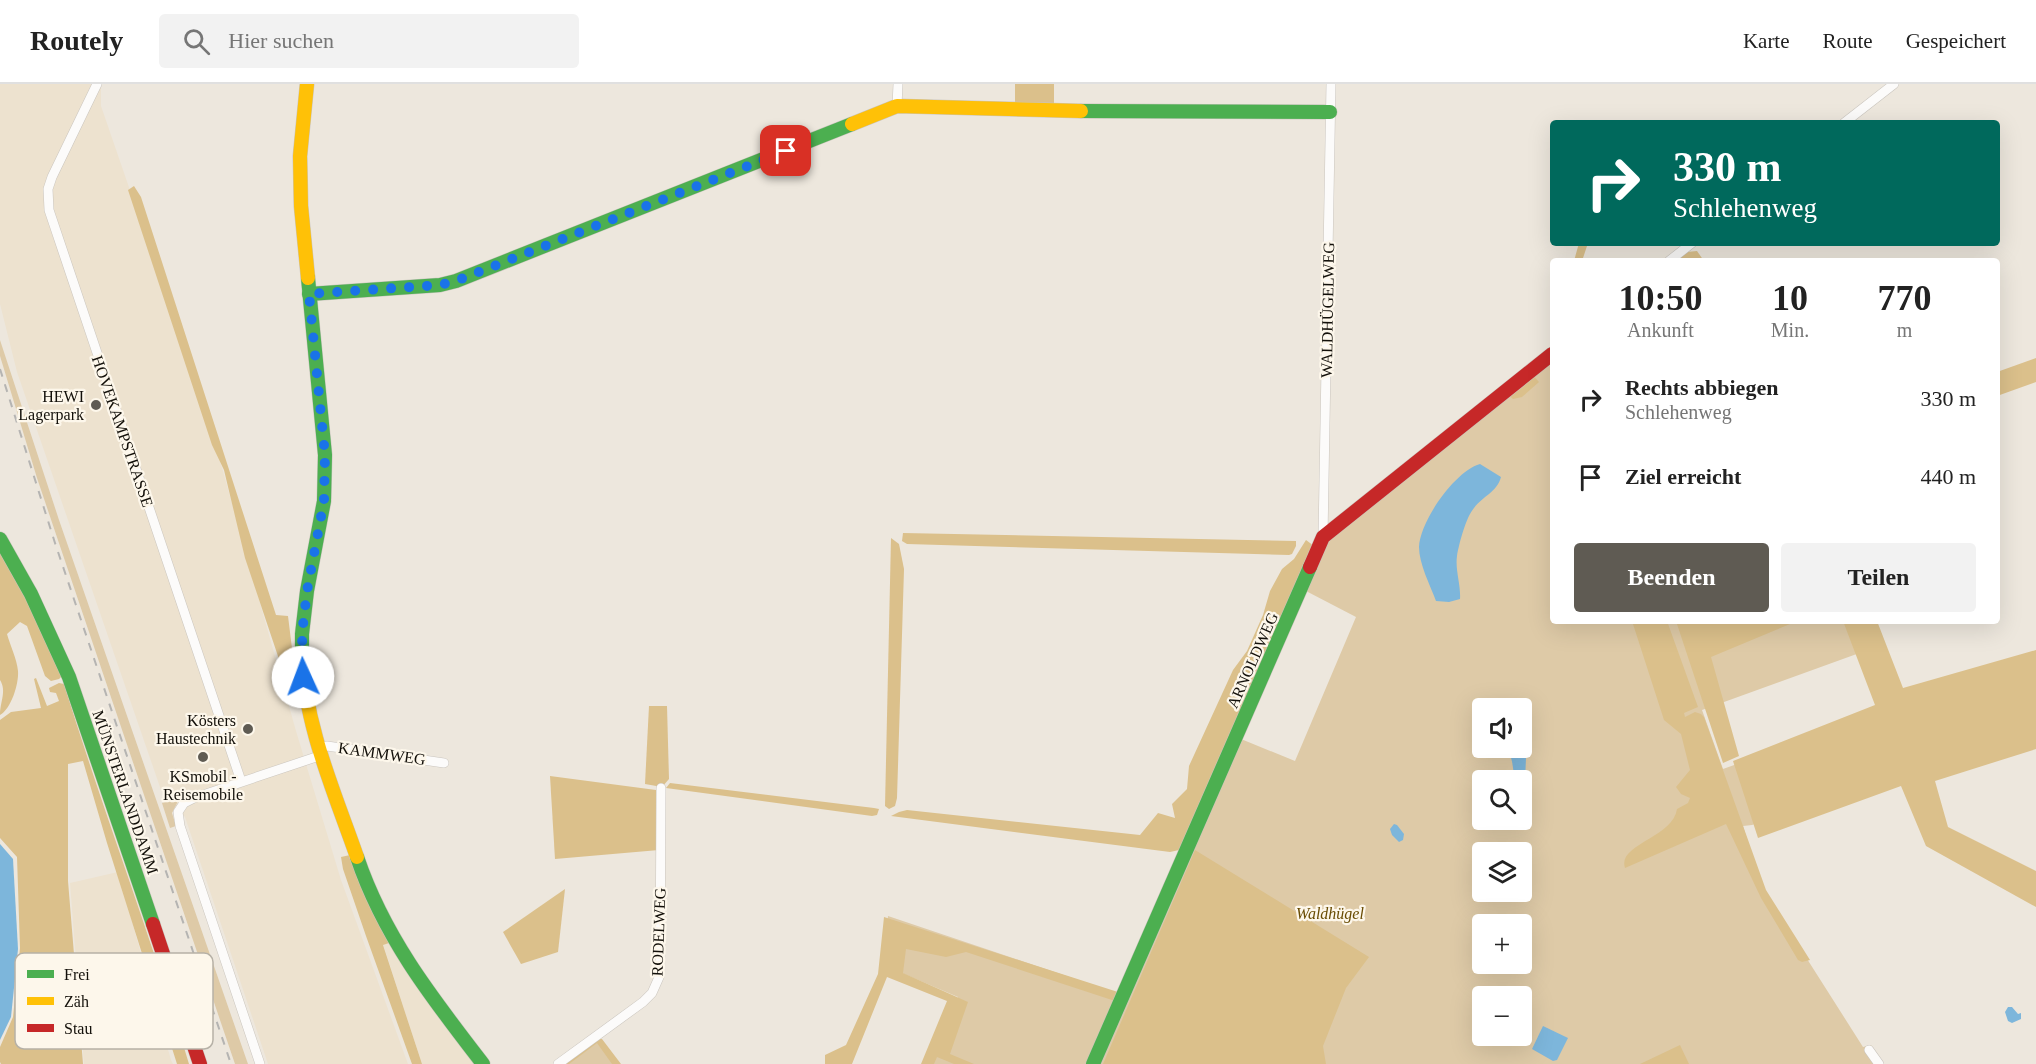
<!DOCTYPE html>
<html lang="de">
<head>
<meta charset="utf-8">
<style>
  :root { --surface:#fff; --page:#f2f2f2; --text:#222; --muted:#767676; --line:#e0e0e0; --accent:#5f5b53 }
  body { margin:0; font-family:Georgia,serif; background:var(--page); color:var(--text); height:100vh; display:flex; flex-direction:column; font-size:22px; white-space:nowrap }
  * { box-sizing:border-box; margin:0 }
  p { font-size:20px; color:var(--muted) }
  .icon { flex:none; width:33px; height:33px; fill:none; stroke:currentColor; stroke-width:2; stroke-linecap:round; stroke-linejoin:round }
  .map { position:relative; flex:1; overflow:hidden }
  .details { position:absolute; left:1550px; top:174px; width:450px; height:366px; display:flex; flex-direction:column; background:var(--surface); border-radius:6px; box-shadow:0 6px 24px #0002 }
  .details>* { flex:none }
  .banner { position:absolute; left:1550px; top:36px; width:450px; height:126px; border-radius:6px; box-shadow:0 6px 24px #0002; background:#00695c; color:#fff; overflow:hidden }
  .tools { position:absolute; left:1472px; top:614px; display:grid; gap:12px }
  .tools a { display:grid; place-items:center; width:60px; height:60px; border-radius:6px; background:var(--surface); box-shadow:0 6px 24px #0002; font-size:30px }
  .pin { position:absolute; display:grid; place-items:center; width:51px; height:51px; color:#fff; margin:-26px; border-radius:12px; box-shadow:0 3px 9px #0006 }
  .me { position:absolute; width:66px; margin:-33px; rotate:358deg; stroke-linejoin:round; filter:drop-shadow(0 0 4px #0008) }
  .turn { display:flex; align-items:center; gap:21px; height:126px; padding:0 24px; font-size:27px }
  .turn .icon { width:78px; height:78px; stroke-width:2.5 }
  .turn b { display:block; font-size:42px; line-height:51px }
  .eta { display:flex; justify-content:space-evenly; align-items:center; height:102px; text-align:center }
  .eta b { font-size:36px; font-weight:700; line-height:42px }
  .button { display:flex; gap:12px; margin-top:auto; padding:12px 24px }
  .button a { flex:1; height:69px; border-radius:6px; background:var(--accent); color:#fff; font-size:24px; font-weight:700; line-height:69px; text-align:center }
  .button a+a { background:var(--page); color:var(--text) }
  ul { padding:0; list-style:none }
  li { display:flex; align-items:center; gap:18px; height:78px; padding:0 24px }
  li div { flex:1 }
  li b { display:block; font-size:22px }
  li em { font-style:normal }
  header { display:flex; align-items:center; gap:36px; box-sizing:border-box; height:84px; padding:0 30px; background:var(--surface); border-bottom:2px solid var(--line) }
  header strong { font-size:28px }
  nav { display:flex; gap:33px; margin-inline-start:auto; font-size:21px }
  .search { width:420px; height:54px; background:var(--page); display:flex; align-items:center; gap:15px; box-sizing:border-box; padding:0 21px; border-radius:6px; color:var(--muted); font-size:22px }
  .map>svg:first-child { display:block }
  .built { fill:#ede2cf }
  .green { fill:#decaa7; fill-rule:evenodd }
  .forest { fill:#dbc08b }
  .water { fill:#7db6db }
  .lines { fill:none; stroke-linecap:round; stroke-linejoin:round }
  .street-casing { stroke:#cac5be; stroke-width:10 }
  .fast-casing { stroke:#cac5be; stroke-width:15 }
  .slow-casing { stroke:#cac5be; stroke-width:15 }
  .jam-casing { stroke:#cac5be; stroke-width:15 }
  .street { stroke:#fcfbfa; stroke-width:9 }
  .fast { stroke:#4caf50; stroke-width:14 }
  .slow { stroke:#ffc107; stroke-width:14 }
  .jam { stroke:#c62828; stroke-width:14 }
  .rail { stroke:#b5b4b2; stroke-width:2; stroke-dasharray:8 8; stroke-linecap:butt }
  .route { stroke:#1a73e8; stroke-width:10; stroke-dasharray:0 18 }
  .poi-dot { fill:#5f5b53; stroke:#fdf7eb; stroke-width:2 }
  .labels { text-anchor:middle; stroke-width:4.5; stroke-linejoin:round; paint-order:stroke }
  .street-label { font-size:16px; fill:#120f09; stroke:#fdf7eb }
  .poi-label { font-size:16px; fill:#120f09; stroke:#fdf7eb; text-anchor:end }
  .park-label { font-size:16px; font-style:italic; fill:#694c03; stroke:#fdf7eb }
  .key { fill:#fdf7eb; stroke:#b6b1a7; stroke-width:1.5 }
  .key-label { font-size:16px; fill:#120f09 }
</style>
</head>
<body>
<header>
<strong>Routely</strong>
<div class="search"><svg class="icon" aria-label="search" viewBox="0 0 24 24"><circle cx="10" cy="10" r="6"/><path d="M15 15l6 6"/></svg>Hier suchen</div>
<nav><a>Karte</a><a>Route</a><a>Gespeichert</a></nav>
</header>
<div class="map">
<svg width="2036" height="980" viewBox="0 0 2036 980">
  <rect width="100%" height="100%" fill="#ede7dd"/>
  <g class="built">
    <polygon points="0,0 101,0 101,22 206,327 296,647 341,796 408,980 268,980 185,733 161,706 17,288 0,220"/>
    <polygon points="118,788 171,976 173,980 84,980 70,799"/>
    <polygon points="389,859 440,935 474,980 422,980 383,860"/>
  </g>
  <g class="green">
    <polygon points="0,256 59,436 248,980 235,980 220,936 37,394 0,272"/>
    <path d="M1552 275V537H1854L1865 567 1702 626 1723 685 1885 627 1908 690 1752 741 1743 742 1762 804 1863 963 1871 961 1882 980H931L958 913 883 881 888 832 1129 913 1241 655 1295 677 1356 533 1306 507 1331 451ZM1482 624H1521V663H1482ZM1482 696H1521V735H1482ZM1482 768H1521V807H1482ZM1482 840H1521V879H1482ZM1482 912H1521V951H1482Z"/>
    <polygon points="203,705 178,717 172,729 176,742 170,744 162,719"/>
    <polygon points="600,955 619,980 568,980"/>
  </g>
  <g class="forest">
    <polygon points="1015,0 1054,0 1054,22 1015,21"/>
    <polygon points="134,102 141,113 276,531 288,532 296,597 287,599 245,474 224,386 212,361 128,106"/>
    <polygon points="1579,159 1588,159 1582,177 1574,177"/>
    <polygon points="1697,167 1704,177 1676,177 1687,168"/>
    <polygon points="2036,274 2036,298 1997,312 1997,288"/>
    <polygon points="1532,290 1539,298 1522,313 1513,315 1507,310"/>
    <polygon points="903,449 1296,457 1296,462 1292,470 1289,471 907,460 902,457"/>
    <polygon points="891,454 899,460 904,485 897,714 895,722 889,725 885,722"/>
    <polygon points="1306,456 1314,462 1179,766 1170,768 891,732 899,728 907,726 1140,751 1158,729 1175,734 1172,720 1187,705 1189,682 1233,586 1247,567 1263,531 1270,507 1282,485 1294,475"/>
    <path d="M0 467 26 512 62 592 59 595 51 597 45 592 27 542 20 538 7 550C10 561 17 575 18 587 19 600 11 625 0 631 0 618 7 607 0 596Z"/>
    <path d="M1632 537H1667L1698 623 1684 629 1685 633 1695 628 1701 630 1704 633 1766 806 1810 876 1802 878 1798 876 1761 814 1726 740 1625 784C1617 760 1673 754 1677 725L1688 719 1690 714 1681 710 1676 703 1690 686 1681 650 1664 636Z"/>
    <polygon points="1676,537 1788,537 1790,540 1711,573 1739,672 1723,679"/>
    <polygon points="1843,537 1877,537 1903,604 2036,566 2036,665 1935,697 1948,743 2036,787 2036,823 1926,762 1901,702 1758,754 1733,677 1875,621"/>
    <path d="M36 594 47 622 59 617 56 609 50 608 49 604 59 599 64 600C103 727 151 852 189 980H177L107 759 83 677 68 680V797L83 980H1L0 978V963L13 933 20 864 17 773 0 754V636L11 628 41 624 34 595Z"/>
    <polygon points="649,622 667,622 669,695 662,703 645,700"/>
    <polygon points="550,692 656,706 660,709 659,766 555,775"/>
    <polygon points="670,699 874,724 879,725 877,731 872,732 666,704"/>
    <polygon points="1195,766 1369,873 1346,904 1323,962 1326,980 1103,980"/>
    <polygon points="350,771 389,859 383,861 422,980 412,980 366,852 343,785 341,773"/>
    <polygon points="565,805 558,868 521,880 503,848"/>
    <polygon points="884,833 1121,909 1118,918 966,868 946,873 906,865 903,889 968,918 950,970 974,980 954,980 937,973 934,980 921,980 947,917 887,893 852,980 825,980 825,971 846,961 878,890"/>
    <polygon points="596,955 602,955 621,980 612,980 597,959 569,980 562,980"/>
    <polygon points="1680,961 1689,980 1640,980"/>
  </g>
  <g class="water">
    <path d="M1480 380 1501 393C1497 408 1483 412 1474 424 1466 433 1459 460 1457 472 1455 486 1461 501 1460 515L1449 518 1436 517C1430 501 1419 480 1419 463 1420 437 1455 387 1480 380Z"/>
    <path d="M1514 666 1523 669 1526 674 1525 697 1516 696C1512 688 1514 678 1509 669Z"/>
    <polygon points="1394,740 1397,741 1404,750 1403,756 1399,758 1392,751 1390,745"/>
    <polygon points="0,760 13,775 18,865 11,933 0,956"/>
    <polygon points="2008,923 2012,923 2018,930 2021,929 2021,935 2012,939 2008,937 2005,928"/>
    <polygon points="1543,942 1568,954 1557,976 1553,977 1532,965"/>
  </g>
  <g class="lines">
    <defs>
      <g id="street">
        <polyline points="97,0 52,93 48,105 49,126 241,697"/>
        <polyline points="897,22 898,0"/>
        <polyline points="1844,39 1894,0"/>
        <polyline points="1669,177 1692,159"/>
        <polyline points="1323,453 1331,0"/>
        <polyline points="320,663 327,662 444,679"/>
        <polyline points="1869,966 1879,980"/>
        <polyline points="260,980 180,742 178,728 184,719 194,714 322,671"/>
        <polyline points="558,980 643,918 652,909 660,891 661,704"/>
      </g>
      <g id="fast">
        <polyline points="1081,27 1330,28"/>
        <polyline points="309,210 440,201 456,197 852,40"/>
        <polyline points="0,455 31,510 69,593 153,840"/>
        <polyline points="302,569 302,550 307,507 324,417 325,371 308,194"/>
        <path d="M357 773C384 853 432 914 483 980"/>
        <polyline points="1093,980 1310,483"/>
      </g>
      <g id="slow">
        <polyline points="307,0 300,72 301,122 308,194"/>
        <polyline points="852,40 897,22 1081,27"/>
        <path d="M302 569C304 640 334 707 357 773"/>
      </g>
      <g id="jam">
        <polyline points="1310,483 1323,453 1552,270"/>
        <polyline points="153,840 200,980"/>
      </g>
    </defs>
    <use href="#street" class="street-casing"/>
    <use href="#fast" class="fast-casing"/>
    <use href="#slow" class="slow-casing"/>
    <use href="#jam" class="jam-casing"/>
    <use href="#street" class="street"/>
    <use href="#fast" class="fast"/>
    <use href="#slow" class="slow"/>
    <use href="#jam" class="jam"/>
    <polyline class="rail" points="0,285 55,459 231,980"/>
  </g>
  <g class="lines">
    <polyline class="route" points="303,593 302,550 307,507 324,417 325,371 309,210 440,201 456,197 786,67"/>
  </g>
  <g class="poi-dot">
    <circle cx="96" cy="321" r="6"/>
    <circle cx="248" cy="645" r="6"/>
    <circle cx="203" cy="673" r="6"/>
  </g>
  <g class="labels">
    <g class="street-label">
      <text transform="translate(1327 226) rotate(-89)" y="6">WALDHÜGELWEG</text>
      <text transform="translate(123 347) rotate(71)" y="6">HOVEKAMPSTRASSE</text>
      <text transform="translate(1252 576) rotate(-66)" y="6">ARNOLDWEG</text>
      <text transform="translate(382 669) rotate(8)" y="6">KAMMWEG</text>
      <text transform="translate(126 708) rotate(71)" y="6">MÜNSTERLANDDAMM</text>
      <text transform="translate(658 848) rotate(-88)" y="6">RODELWEG</text>
    </g>
    <g class="poi-label">
      <text x="84" y="318">HEWI<tspan x="84" dy="18">Lagerpark</tspan></text>
      <text x="236" y="642">Kösters<tspan x="236" dy="18">Haustechnik</tspan></text>
      <text x="203" y="698" text-anchor="middle">KSmobil -<tspan x="203" dy="18">Reisemobile</tspan></text>
    </g>
    <g class="park-label">
      <text x="1330" y="835">Waldhügel</text>
    </g>
  </g>
  <rect x="15" y="869" width="198" height="96" rx="9" class="key"/>
  <rect x="27" y="886" width="27" height="8" fill="#4caf50"/>
  <rect x="27" y="913" width="27" height="8" fill="#ffc107"/>
  <rect x="27" y="940" width="27" height="8" fill="#c62828"/>
  <g class="key-label">
    <text x="64" y="896">Frei</text>
    <text x="64" y="923">Zäh</text>
    <text x="64" y="950">Stau</text>
  </g>
</svg>
<div class="tools">
<a><svg class="icon" aria-label="sound" viewBox="0 0 24 24"><path d="M4 9h4l5-4v14l-5-4H4zM17 9q2 3 0 6"/></svg></a>
<a><svg class="icon" aria-label="search" viewBox="0 0 24 24"><circle cx="10" cy="10" r="6"/><path d="M15 15l6 6"/></svg></a>
<a><svg class="icon" aria-label="layers" viewBox="0 0 24 24"><path d="M12 4l9 5-9 5-9-5zM3 14l9 5 9-5"/></svg></a>
<a>+</a>
<a>−</a>
</div>
<div class="pin" style="left:786px;top:67px;background:#d93025"><svg class="icon" aria-label="arrive" viewBox="0 0 24 24"><path d="M6 21V4h12l-3 4 3 4H6"/></svg></div>
<svg class="me" style="left:303px;top:593px" viewBox="-20 -20 40 40"><circle r="19" fill="#fff"/><path d="M0-13L10 11 0 6-10 11z" fill="#1a73e8"/></svg>
<div class="banner">
<div class="turn"><svg class="icon" aria-label="right" viewBox="0 0 24 24"><path d="M7 20v-9h11M14 6l5 5-5 5"/></svg><div><b>330 m</b>Schlehenweg</div></div>
</div>
<section class="details">
<div class="eta">
<div><b>10:50</b><p>Ankunft</p></div>
<div><b>10</b><p>Min.</p></div>
<div><b>770</b><p>m</p></div>
</div>
<ul>
<li><svg class="icon" aria-label="right" viewBox="0 0 24 24"><path d="M7 20v-9h11M14 6l5 5-5 5"/></svg><div><b>Rechts abbiegen</b><p>Schlehenweg</p></div><em>330 m</em></li>
<li><svg class="icon" aria-label="arrive" viewBox="0 0 24 24"><path d="M6 21V4h12l-3 4 3 4H6"/></svg><div><b>Ziel erreicht</b></div><em>440 m</em></li>
</ul>
<div class="button"><a>Beenden</a><a>Teilen</a></div>
</section>
</div>
</body>
</html>
